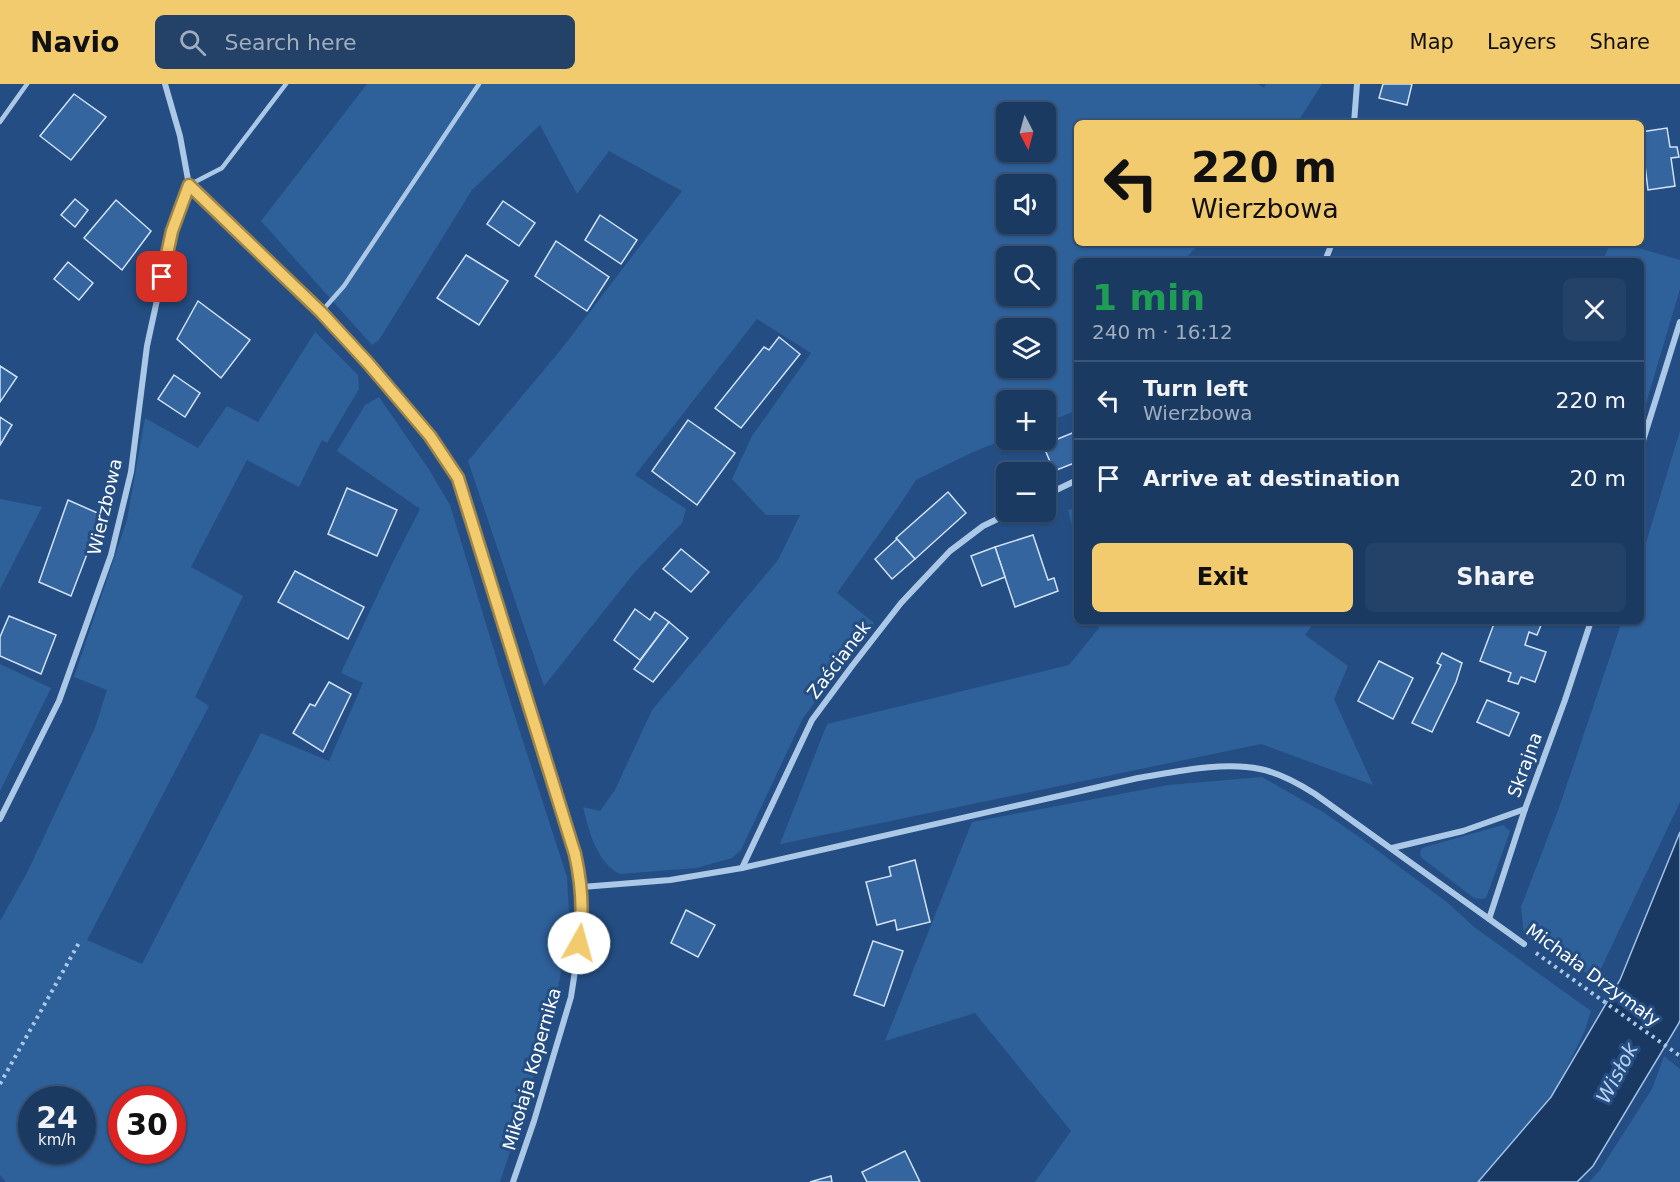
<!DOCTYPE html>
<html lang="en">
<head>
<meta charset="utf-8">
<style>
  :root { --surface:#1b3a62; --page:#244168; --text:#f1f3f6; --muted:#a0adbe; --line:#395477; --accent:#f2cb6f }
  body { margin:0; font-family:"DejaVu Sans",sans-serif; background:var(--page); color:var(--text); height:100vh; display:flex; flex-direction:column; font-size:22px; white-space:nowrap }
  * { box-sizing:border-box; margin:0 }
  p { font-size:20px; color:var(--muted) }
  .icon { flex:none; width:33px; height:33px; fill:none; stroke:currentColor; stroke-width:2; stroke-linecap:round; stroke-linejoin:round }
  .map { position:relative; flex:1; overflow:hidden }
  .side { position:absolute; left:1074px; top:174px; width:570px; height:366px; display:flex; flex-direction:column; background:var(--surface); border-radius:9px; box-shadow:0 2px 4px #0004,0 0 0 2px var(--line) }
  .side>* { flex:none }
  .guide { position:absolute; left:1074px; top:36px; width:570px; height:126px; border-radius:9px; box-shadow:0 2px 4px #0004,0 0 0 2px var(--line); background:#f2cb6f; color:#111; overflow:hidden }
  .needle { width:39px; rotate:174deg }
  .controls { position:absolute; left:996px; top:18px; display:grid; gap:12px }
  .controls a { display:grid; place-items:center; width:60px; height:60px; border-radius:9px; background:var(--surface); box-shadow:0 2px 4px #0004,0 0 0 2px var(--line); font-size:30px }
  .speed { position:absolute; left:18px; top:1002px; display:flex; gap:12px; font-size:30px; font-weight:700; text-align:center }
  .speed>* { display:grid; place-content:center; width:78px; height:78px; border-radius:50%; background:var(--surface); box-shadow:0 2px 4px #0004,0 0 0 2px var(--line); line-height:1 }
  .speed small { font-size:15px; font-weight:400 }
  .speed .limit { border:9px solid #d22; background:#fff; color:#111 }
  .pin { position:absolute; display:grid; place-items:center; width:51px; height:51px; color:#fff; margin:-26px; border-radius:12px; box-shadow:0 3px 9px #0006 }
  .me { position:absolute; width:66px; margin:-33px; rotate:7deg; stroke-linejoin:round; filter:drop-shadow(0 0 4px #0008) }
  .turn { display:flex; align-items:center; gap:21px; height:126px; padding:0 18px; font-size:27px }
  .turn .icon { width:78px; height:78px; stroke-width:2.5 }
  .turn b { display:block; font-size:42px; line-height:51px }
  .round { display:grid; place-items:center; flex:none; width:63px; height:63px; border-radius:9px; background:var(--page) }
  .summary { display:flex; align-items:center; justify-content:space-between; height:102px; padding:0 18px }
  h1 { font-size:36px; font-weight:800; line-height:45px; color:#1e9e55 }
  .action { display:flex; gap:12px; margin-top:auto; padding:12px 18px }
  .action a { flex:1; height:69px; border-radius:9px; background:var(--accent); color:#111; font-size:24px; font-weight:800; line-height:69px; text-align:center }
  .action a+a { background:var(--page); color:var(--text) }
  ul { padding:0; list-style:none }
  li { display:flex; align-items:center; gap:18px; height:78px; padding:0 18px; border-top:2px solid var(--line) }
  li div { flex:1 }
  li b { display:block; font-size:22px }
  li em { font-style:normal }
  header { display:flex; align-items:center; gap:36px; box-sizing:border-box; height:84px; padding:0 30px; background:var(--accent); color:#111 }
  header strong { font-size:28px }
  nav { display:flex; gap:33px; margin-inline-start:auto; font-size:21px }
  .search { width:420px; height:54px; background:var(--page); display:flex; align-items:center; gap:15px; box-sizing:border-box; padding:0 21px; border-radius:9px; color:var(--muted); font-size:22px }
  .map>svg:first-child { display:block }
  .green { fill:#2e609a; fill-rule:evenodd }
  .water { fill:#193963; stroke:#a0c3e8; stroke-width:1.5 }
  .building { fill:#34659f; stroke:#d0e1f6; stroke-width:1.5 }
  .lines { fill:none; stroke-linecap:round; stroke-linejoin:round }
  .path { stroke:#acc8e7; stroke-width:4; stroke-dasharray:3 4.5; stroke-linecap:butt }
  .lane { stroke:#acc8e7; stroke-width:4.5 }
  .street { stroke:#acc8e7; stroke-width:6 }
  .route-casing { stroke:#9d8448; stroke-width:15 }
  .route { stroke:#f2cb6f; stroke-width:10 }
  .labels { text-anchor:middle; stroke-width:6; stroke-linejoin:round; paint-order:stroke }
  .street-label { font-size:18px; fill:#fff; stroke:#244e83 }
  .water-label { font-size:20px; font-style:italic; fill:#b7d2ef; stroke:#244e83 }
</style>
</head>
<body>
<header>
<strong>Navio</strong>
<div class="search"><svg class="icon" aria-label="search" viewBox="0 0 24 24"><circle cx="10" cy="10" r="6"/><path d="M15 15l6 6"/></svg>Search here</div>
<nav><a>Map</a><a>Layers</a><a>Share</a></nav>
</header>
<div class="map">
<svg width="1680" height="1098" viewBox="0 0 1680 1098">
  <rect width="100%" height="100%" fill="#244e83"/>
  <g class="green">
    <path d="M367 0H1258L1264 4 1266 0H1322L1297 39H1077V159H1200L1185 175 1187 177H1077V326L1046 339V316H1006V355L973 368 916 396 899 422 837 509 874 539 803 634 741 766 732 774 696 784 620 790C596 778 589 747 583 723L600 727 615 706 652 626 778 476 800 431H766L732 395 752 352 811 269 757 235 635 391 686 425 682 439 635 488 544 602 468 377 563 263 682 107 609 67 577 110 540 41 472 106 379 256 372 261 261 137ZM1006 28H1046V68H1006ZM1006 100H1046V140H1006ZM1006 172H1046V212H1006ZM1006 244H1046V284H1006Z"/>
    <polygon points="1610,159 1621,159 1680,176 1680,205 1641,336 1641,177 1603,177"/>
    <path d="M315 248 358 291 359 305 327 359 322 356 299 403 247 376 191 483 243 512 195 613 209 622 87 856 142 880 261 649 329 677 363 599 341 589 392 480 420 425 337 367 365 321 379 313 428 384 450 421 500 586 567 793 570 844 558 903 525 1022 500 1098H6L0 1091V837L27 789 95 644 107 606 74 593 127 436 145 334 198 364 227 322 258 338ZM32 1016H82V1066H32ZM122 1016H172V1066H122Z"/>
    <polygon points="1680,347 1680,718 1596,895 1524,851 1521,823 1559,724 1622,537 1641,537 1641,475"/>
    <polygon points="0,415 42,423 0,505"/>
    <polygon points="1077,423 1077,460 1068,426"/>
    <polygon points="1098,537 1315,537 1305,551 1348,582 1334,615 1373,701 1261,660 780,760 827,640 1069,581 1099,544"/>
    <polygon points="0,580 51,604 0,707"/>
    <polygon points="1262,693 1323,728 1362,755 1448,819 1474,843 1591,927 1585,946 1557,1004 1478,1098 1035,1098 1071,1047 975,929 885,957 972,738 1168,701"/>
    <polygon points="1503,741 1510,747 1508,753 1486,814 1481,815 1474,814 1422,774 1420,771 1421,765 1425,763"/>
    <polygon points="1664,972 1680,985 1680,1098 1589,1098 1600,1086 1652,1005"/>
  </g>
  <polygon class="water" points="1680,748 1680,936 1679,939 1593,1082 1577,1098 1478,1098 1551,1013 1620,896"/>
  <g class="building">
    <polygon points="1383,0 1412,0 1407,21 1379,14"/>
    <polygon points="74,10 106,33 71,76 40,52"/>
    <polygon points="1667,44 1670,63 1677,63 1679,73 1671,74 1675,102 1648,106 1641,48"/>
    <polygon points="75,115 88,126 75,143 61,131"/>
    <polygon points="116,116 151,147 122,186 84,154"/>
    <polygon points="503,117 535,139 519,162 487,140"/>
    <polygon points="600,131 637,156 621,180 585,156"/>
    <polygon points="556,157 609,193 587,227 535,192"/>
    <polygon points="466,171 508,197 479,241 437,214"/>
    <polygon points="68,178 93,199 79,216 54,195"/>
    <polygon points="198,217 250,256 221,294 177,255"/>
    <polygon points="779,253 800,270 741,344 715,324 764,263 769,266"/>
    <polygon points="0,282 17,293 0,318"/>
    <polygon points="174,291 200,309 185,333 158,315"/>
    <polygon points="0,333 12,341 0,361"/>
    <polygon points="688,336 735,369 697,421 652,387"/>
    <polygon points="1077,347 1077,378 1054,387 1043,361"/>
    <polygon points="347,404 397,426 377,472 328,450"/>
    <polygon points="948,408 966,429 915,475 896,454"/>
    <polygon points="68,416 102,431 71,512 39,498"/>
    <polygon points="1033,451 1048,496 1054,494 1058,507 1015,523 995,463"/>
    <polygon points="897,455 915,475 892,495 875,475"/>
    <polygon points="995,463 1005,493 982,502 971,472"/>
    <polygon points="681,465 709,488 691,508 663,485"/>
    <polygon points="295,487 364,523 348,555 278,518"/>
    <polygon points="635,525 650,536 655,528 669,538 640,576 614,556"/>
    <polygon points="9,532 56,551 41,590 0,572 0,553"/>
    <polygon points="1495,537 1507,539 1508,537 1537,537 1542,539 1537,551 1529,548 1525,561 1546,568 1535,598 1521,593 1518,600 1508,597 1511,589 1480,577"/>
    <polygon points="669,538 688,554 653,598 634,585"/>
    <polygon points="1442,569 1462,579 1456,598 1432,648 1412,639 1441,581 1437,579"/>
    <polygon points="1379,577 1413,594 1393,635 1358,617"/>
    <polygon points="329,598 351,610 323,668 293,649 310,620 315,622"/>
    <polygon points="1487,616 1519,629 1509,652 1477,638"/>
    <polygon points="915,776 930,838 897,846 895,836 877,841 866,798 891,792 889,783"/>
    <polygon points="686,826 715,841 698,873 671,859"/>
    <polygon points="873,857 903,867 884,922 854,911"/>
    <polygon points="905,1067 920,1098 867,1098 862,1088"/>
    <polygon points="831,1092 832,1098 810,1098"/>
  </g>
  <g class="lines">
    <g class="path">
      <polyline points="1536,869 1680,972"/>
      <polyline points="0,1000 80,857"/>
    </g>
    <g class="lane">
      <polyline points="0,38 27,0"/>
      <polyline points="189,101 222,84 286,0"/>
      <polyline points="321,228 344,202 479,0"/>
    </g>
    <g class="street">
      <polyline points="165,0 180,52 189,101 321,228 368,279 430,352 458,394 570,752 582,803 583,825 582,841 571,913 534,1037 513,1098"/>
      <polyline points="1354,39 1357,0"/>
      <polyline points="1325,177 1332,159"/>
      <polyline points="1641,363 1680,238"/>
      <polyline points="1046,411 1077,396"/>
      <polyline points="0,735 59,617 111,471 131,388 147,262 172,147 189,101"/>
      <polyline points="1392,764 1463,747 1525,725"/>
      <polyline points="742,784 812,636 852,582 901,519 950,467 983,442 1012,428"/>
      <path d="M582 803 670 796 742 784 1138 694C1175 688 1223 677 1260 685 1280 689 1298 699 1315 710L1524 860"/>
      <polyline points="1489,835 1525,725 1565,616 1591,537"/>
    </g>
  </g>
  <g class="lines">
    <defs>
      <path id="route" d="M162 193 172 147 189 101 321 228 368 279 430 352 458 394 575 770C582 801 584 828 579 859"/>
    </defs>
    <use href="#route" class="route-casing"/>
    <use href="#route" class="route"/>
  </g>
  <g class="labels">
    <g class="street-label">
      <text transform="translate(105 423) rotate(-77)" y="6">Wierzbowa</text>
      <text transform="translate(839 576) rotate(-53)" y="6">Zaścianek</text>
      <text transform="translate(1525 681) rotate(-70)" y="6">Skrajna</text>
      <text transform="translate(1593 891) rotate(36)" y="6">Michała Drzymały</text>
      <text transform="translate(532 985) rotate(-74)" y="6">Mikołaja Kopernika</text>
    </g>
    <g class="water-label">
      <text transform="translate(1617 989) rotate(-62)" y="7">Wisłok</text>
    </g>
  </g>
</svg>
<div class="controls">
<a><svg class="needle" viewBox="-14 -14 28 28"><path d="M0-13l5 13h-10z" fill="#e53935"/><path d="M0 13l5-13h-10z" fill="#a0adbe"/></svg></a>
<a><svg class="icon" aria-label="sound" viewBox="0 0 24 24"><path d="M4 9h4l5-4v14l-5-4H4zM17 9q2 3 0 6"/></svg></a>
<a><svg class="icon" aria-label="search" viewBox="0 0 24 24"><circle cx="10" cy="10" r="6"/><path d="M15 15l6 6"/></svg></a>
<a><svg class="icon" aria-label="layers" viewBox="0 0 24 24"><path d="M12 4l9 5-9 5-9-5zM3 14l9 5 9-5"/></svg></a>
<a>+</a>
<a>−</a>
</div>
<div class="speed"><div>24<small>km/h</small></div><div class="limit">30</div></div>
<div class="pin" style="left:162px;top:193px;background:#d93025"><svg class="icon" aria-label="arrive" viewBox="0 0 24 24"><path d="M6 21V4h12l-3 4 3 4H6"/></svg></div>
<svg class="me" style="left:579px;top:859px" viewBox="-20 -20 40 40"><circle r="19" fill="#fff"/><path d="M0-13L10 11 0 6-10 11z" fill="#f2cb6f"/></svg>
<div class="guide">
<div class="turn"><svg class="icon" aria-label="left" viewBox="0 0 24 24"><path d="M17 20v-9H6M10 6l-5 5 5 5"/></svg><div><b>220 m</b>Wierzbowa</div></div>
</div>
<section class="side">
<div class="summary"><div><h1>1 min</h1><p>240 m · 16:12</p></div><a class="round"><svg class="icon" aria-label="close" viewBox="0 0 24 24"><path d="M6 6l12 12M18 6L6 18"/></svg></a></div>
<ul>
<li><svg class="icon" aria-label="left" viewBox="0 0 24 24"><path d="M17 20v-9H6M10 6l-5 5 5 5"/></svg><div><b>Turn left</b><p>Wierzbowa</p></div><em>220 m</em></li>
<li><svg class="icon" aria-label="arrive" viewBox="0 0 24 24"><path d="M6 21V4h12l-3 4 3 4H6"/></svg><div><b>Arrive at destination</b></div><em>20 m</em></li>
</ul>
<div class="action"><a>Exit</a><a>Share</a></div>
</section>
</div>
</body>
</html>
